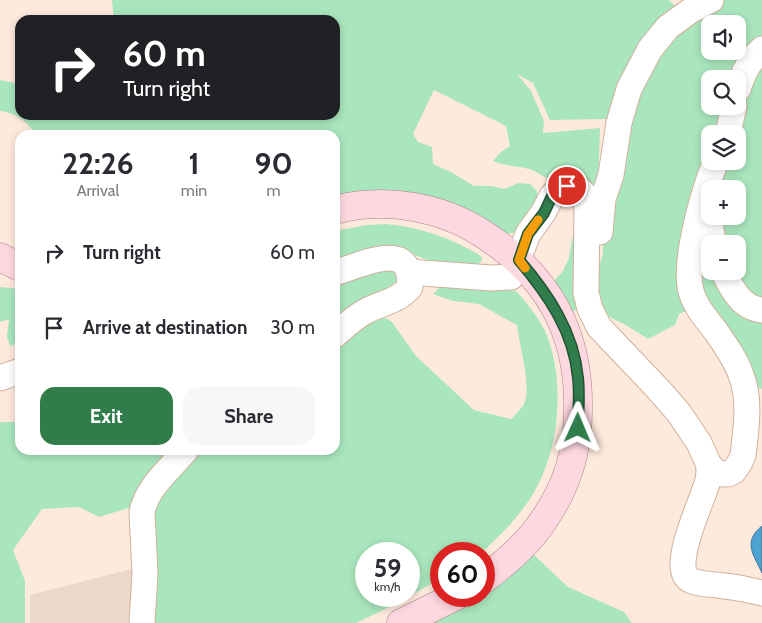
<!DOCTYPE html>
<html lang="en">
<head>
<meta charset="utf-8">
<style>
  :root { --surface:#fff; --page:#f7f7f7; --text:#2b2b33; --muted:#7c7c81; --accent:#317c4b }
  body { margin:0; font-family:Cabin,sans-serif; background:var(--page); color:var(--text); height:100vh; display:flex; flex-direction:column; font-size:19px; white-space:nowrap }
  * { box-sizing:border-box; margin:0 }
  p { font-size:16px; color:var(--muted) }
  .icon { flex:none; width:28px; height:28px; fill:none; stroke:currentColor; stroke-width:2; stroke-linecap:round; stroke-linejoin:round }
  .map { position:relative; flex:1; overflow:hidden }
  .drawer { position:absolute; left:15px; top:130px; width:325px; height:325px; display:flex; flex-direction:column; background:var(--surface); border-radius:15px; box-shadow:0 2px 8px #0003 }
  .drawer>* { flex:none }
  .top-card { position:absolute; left:15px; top:15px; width:325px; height:105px; border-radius:15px; box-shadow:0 2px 8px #0003; background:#202124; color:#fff; overflow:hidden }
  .tools { position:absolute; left:701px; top:15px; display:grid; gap:10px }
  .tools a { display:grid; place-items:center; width:45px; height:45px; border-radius:10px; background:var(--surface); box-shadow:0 2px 8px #0003; font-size:25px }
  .speed { position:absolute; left:355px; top:542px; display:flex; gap:10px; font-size:25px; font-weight:700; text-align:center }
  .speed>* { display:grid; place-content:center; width:65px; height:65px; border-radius:50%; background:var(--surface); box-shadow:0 2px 8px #0003; line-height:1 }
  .speed small { font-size:12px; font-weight:400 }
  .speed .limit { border:8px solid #d22; background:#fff; color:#111 }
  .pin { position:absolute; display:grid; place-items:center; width:42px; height:42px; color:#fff; margin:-21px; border:2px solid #fff; border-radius:50%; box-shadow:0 1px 5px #0007 }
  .me { position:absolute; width:55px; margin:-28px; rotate:1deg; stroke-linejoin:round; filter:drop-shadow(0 0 4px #0008) }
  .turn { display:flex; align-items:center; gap:18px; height:105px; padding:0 25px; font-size:22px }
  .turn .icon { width:65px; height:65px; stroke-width:2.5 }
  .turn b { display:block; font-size:35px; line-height:42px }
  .eta { display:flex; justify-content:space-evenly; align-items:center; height:85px; text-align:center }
  .eta b { font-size:30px; font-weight:700; line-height:35px }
  .button { display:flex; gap:10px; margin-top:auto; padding:10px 25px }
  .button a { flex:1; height:58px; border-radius:15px; background:var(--accent); color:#fff; font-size:20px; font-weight:700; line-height:58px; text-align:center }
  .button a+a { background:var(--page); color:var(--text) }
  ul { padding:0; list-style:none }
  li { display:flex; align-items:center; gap:15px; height:75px; padding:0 25px }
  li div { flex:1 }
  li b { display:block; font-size:19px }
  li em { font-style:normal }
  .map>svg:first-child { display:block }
  .industrial { fill:#ecd8ca }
  .green { fill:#a9e6bd; fill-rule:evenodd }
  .water { fill:#4ca3d2; stroke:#3d7796 }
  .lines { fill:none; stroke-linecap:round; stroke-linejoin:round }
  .minor-casing { stroke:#d0b19b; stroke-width:27 }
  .major-casing { stroke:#ae8187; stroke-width:29 }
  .minor { stroke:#fff; stroke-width:25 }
  .major { stroke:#fed8e0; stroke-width:28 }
  .route-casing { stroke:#205131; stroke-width:12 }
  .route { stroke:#317c4b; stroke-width:9 }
  .slow { stroke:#f59e0b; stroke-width:9 }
</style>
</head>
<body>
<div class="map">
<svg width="762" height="623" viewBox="0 0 762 623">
  <rect width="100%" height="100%" fill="#feeadc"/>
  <polygon class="industrial" points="135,568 134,623 30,623 30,595"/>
  <g class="green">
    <path d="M112 0H669L675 6H691L677 16 606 150 607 119 550 120 533 83 517 74 531 91 544 121 543 133 600 128 597 219 583 178C566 169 568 178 553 179 546 180 538 172 532 170 519 165 507 167 493 161L501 152 510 146 506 126 434 90 413 134 418 142 432 147 433 164 451 172 474 186H492L504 189 519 183 530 184 536 190 539 198 517 232 507 234 480 218 335 197V135H37C25 121 19 114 0 111V80L20 84V115H335V20H114Z"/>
    <path d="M719 0H762V42L736 79H710V106H727L720 134H710V161L693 308 679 314 675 325 648 339 624 324 611 318 596 303 598 271 603 253V218L653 51ZM710 24H738V51H710Z"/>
    <polygon points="762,59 762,308 726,271 738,271 738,244 716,244 710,216 738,216 738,189 714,189 724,161 738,161 738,134 741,104"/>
    <polygon points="576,195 583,308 571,312 553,282 563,271 569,258 576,217 575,208 570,199"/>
    <path d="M386 224C421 227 451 238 481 256L482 260 478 265 439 264 403 251 335 264V231L367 225Z"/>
    <polygon points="710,244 710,271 721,271 762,312 762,389 752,384 719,324 694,274 695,260"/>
    <polygon points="383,267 393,269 401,275 396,282 335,325 335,282"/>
    <path d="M442 285 516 291C527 303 538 317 545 331 566 379 560 450 533 494 519 517 500 536 480 554H441V578L400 602 356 623H153L150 534 157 495 198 450H335V347L372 319 386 318 392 322 416 356 474 410 511 419C515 415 521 409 524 404 532 387 519 344 517 325L479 304 453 301 433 294ZM366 554H409V596H366Z"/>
    <polygon points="0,287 20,289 20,346 18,343 10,346 7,337 9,319 0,322"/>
    <polygon points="20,419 20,450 174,450 132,507 99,517 79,507 42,509 13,550 25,581 25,623 0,623 0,422 14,422"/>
    <polygon points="532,553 568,587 624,612 632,623 430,623 464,607 479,596 484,596 484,593 499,583"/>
  </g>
  <path class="water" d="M762 526V573C754 555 742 542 762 526Z"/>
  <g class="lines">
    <defs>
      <g id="minor">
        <path d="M738 89C743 73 749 61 762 49"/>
        <polyline points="728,134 734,106"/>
        <polyline points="702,206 707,211 714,244"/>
        <polyline points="600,232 603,199 611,175 619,123 629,89 650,49 668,27 690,11 711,0"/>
        <path d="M723 271C732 289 741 308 762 310"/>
        <path d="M409 272 491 278 511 277 528 234 543 213 552 196 559 189 567 186 578 188 585 195 587 210 586 293 590 309 599 327 658 389 679 413 699 443 709 465 714 470 721 474H728L734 471 740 462 743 455C746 430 751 399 741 375 736 360 726 346 717 333 707 319 695 307 691 291 683 262 704 189 716 161"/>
        <path d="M335 273C350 268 387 252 401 261 410 267 410 278 410 287 399 301 381 303 366 311 355 317 345 326 335 335"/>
        <polyline points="0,378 20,371"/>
        <path d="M709 465C709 470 709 475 708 480 704 498 668 569 690 580 700 585 714 584 724 586 737 587 749 590 762 593"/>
        <path d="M142 623 145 574 142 512C147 487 170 469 186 450"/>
      </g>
      <g id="major">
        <path d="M335 210C385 197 440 206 483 234 549 276 580 334 578 411 578 449 567 486 545 518 530 542 507 562 484 579"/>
        <polyline points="0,257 20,267"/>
        <polyline points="401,623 456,596"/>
      </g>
    </defs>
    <use href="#minor" class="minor-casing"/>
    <use href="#major" class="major-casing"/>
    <use href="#minor" class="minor"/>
    <use href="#major" class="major"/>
  </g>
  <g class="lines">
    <defs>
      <path id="route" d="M567 186 558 189 552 196 544 213 528 234 519 260C548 294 574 332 578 378 580 395 578 412 578 428"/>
    </defs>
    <use href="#route" class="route-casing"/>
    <use href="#route" class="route"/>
    <polyline class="slow" points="525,268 519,260 528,234 538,220"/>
  </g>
</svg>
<div class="tools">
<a><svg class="icon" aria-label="sound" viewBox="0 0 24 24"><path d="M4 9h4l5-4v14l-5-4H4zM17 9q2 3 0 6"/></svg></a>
<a><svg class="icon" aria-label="search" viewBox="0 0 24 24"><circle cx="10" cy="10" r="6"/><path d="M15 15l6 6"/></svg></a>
<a><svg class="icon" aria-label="layers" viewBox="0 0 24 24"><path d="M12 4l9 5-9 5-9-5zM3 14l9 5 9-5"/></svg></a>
<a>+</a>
<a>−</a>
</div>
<div class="speed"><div>59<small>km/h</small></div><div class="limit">60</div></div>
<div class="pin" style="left:567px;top:186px;background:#d93025"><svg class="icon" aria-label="arrive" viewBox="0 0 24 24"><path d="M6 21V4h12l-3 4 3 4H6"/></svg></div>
<svg class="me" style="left:578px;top:428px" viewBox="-20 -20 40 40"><path d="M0-17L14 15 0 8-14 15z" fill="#317c4b" stroke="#fff" stroke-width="4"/></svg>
<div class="top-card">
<div class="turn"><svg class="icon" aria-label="right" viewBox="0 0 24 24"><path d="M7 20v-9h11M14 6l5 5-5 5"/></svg><div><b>60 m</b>Turn right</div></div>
</div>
<section class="drawer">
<div class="eta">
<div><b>22:26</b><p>Arrival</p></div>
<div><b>1</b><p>min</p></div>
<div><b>90</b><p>m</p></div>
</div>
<ul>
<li><svg class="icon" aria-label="right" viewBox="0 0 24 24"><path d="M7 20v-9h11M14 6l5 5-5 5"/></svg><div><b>Turn right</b></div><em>60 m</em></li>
<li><svg class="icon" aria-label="arrive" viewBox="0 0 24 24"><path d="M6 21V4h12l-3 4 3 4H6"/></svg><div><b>Arrive at destination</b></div><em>30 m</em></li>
</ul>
<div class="button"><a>Exit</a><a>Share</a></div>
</section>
</div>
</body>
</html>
